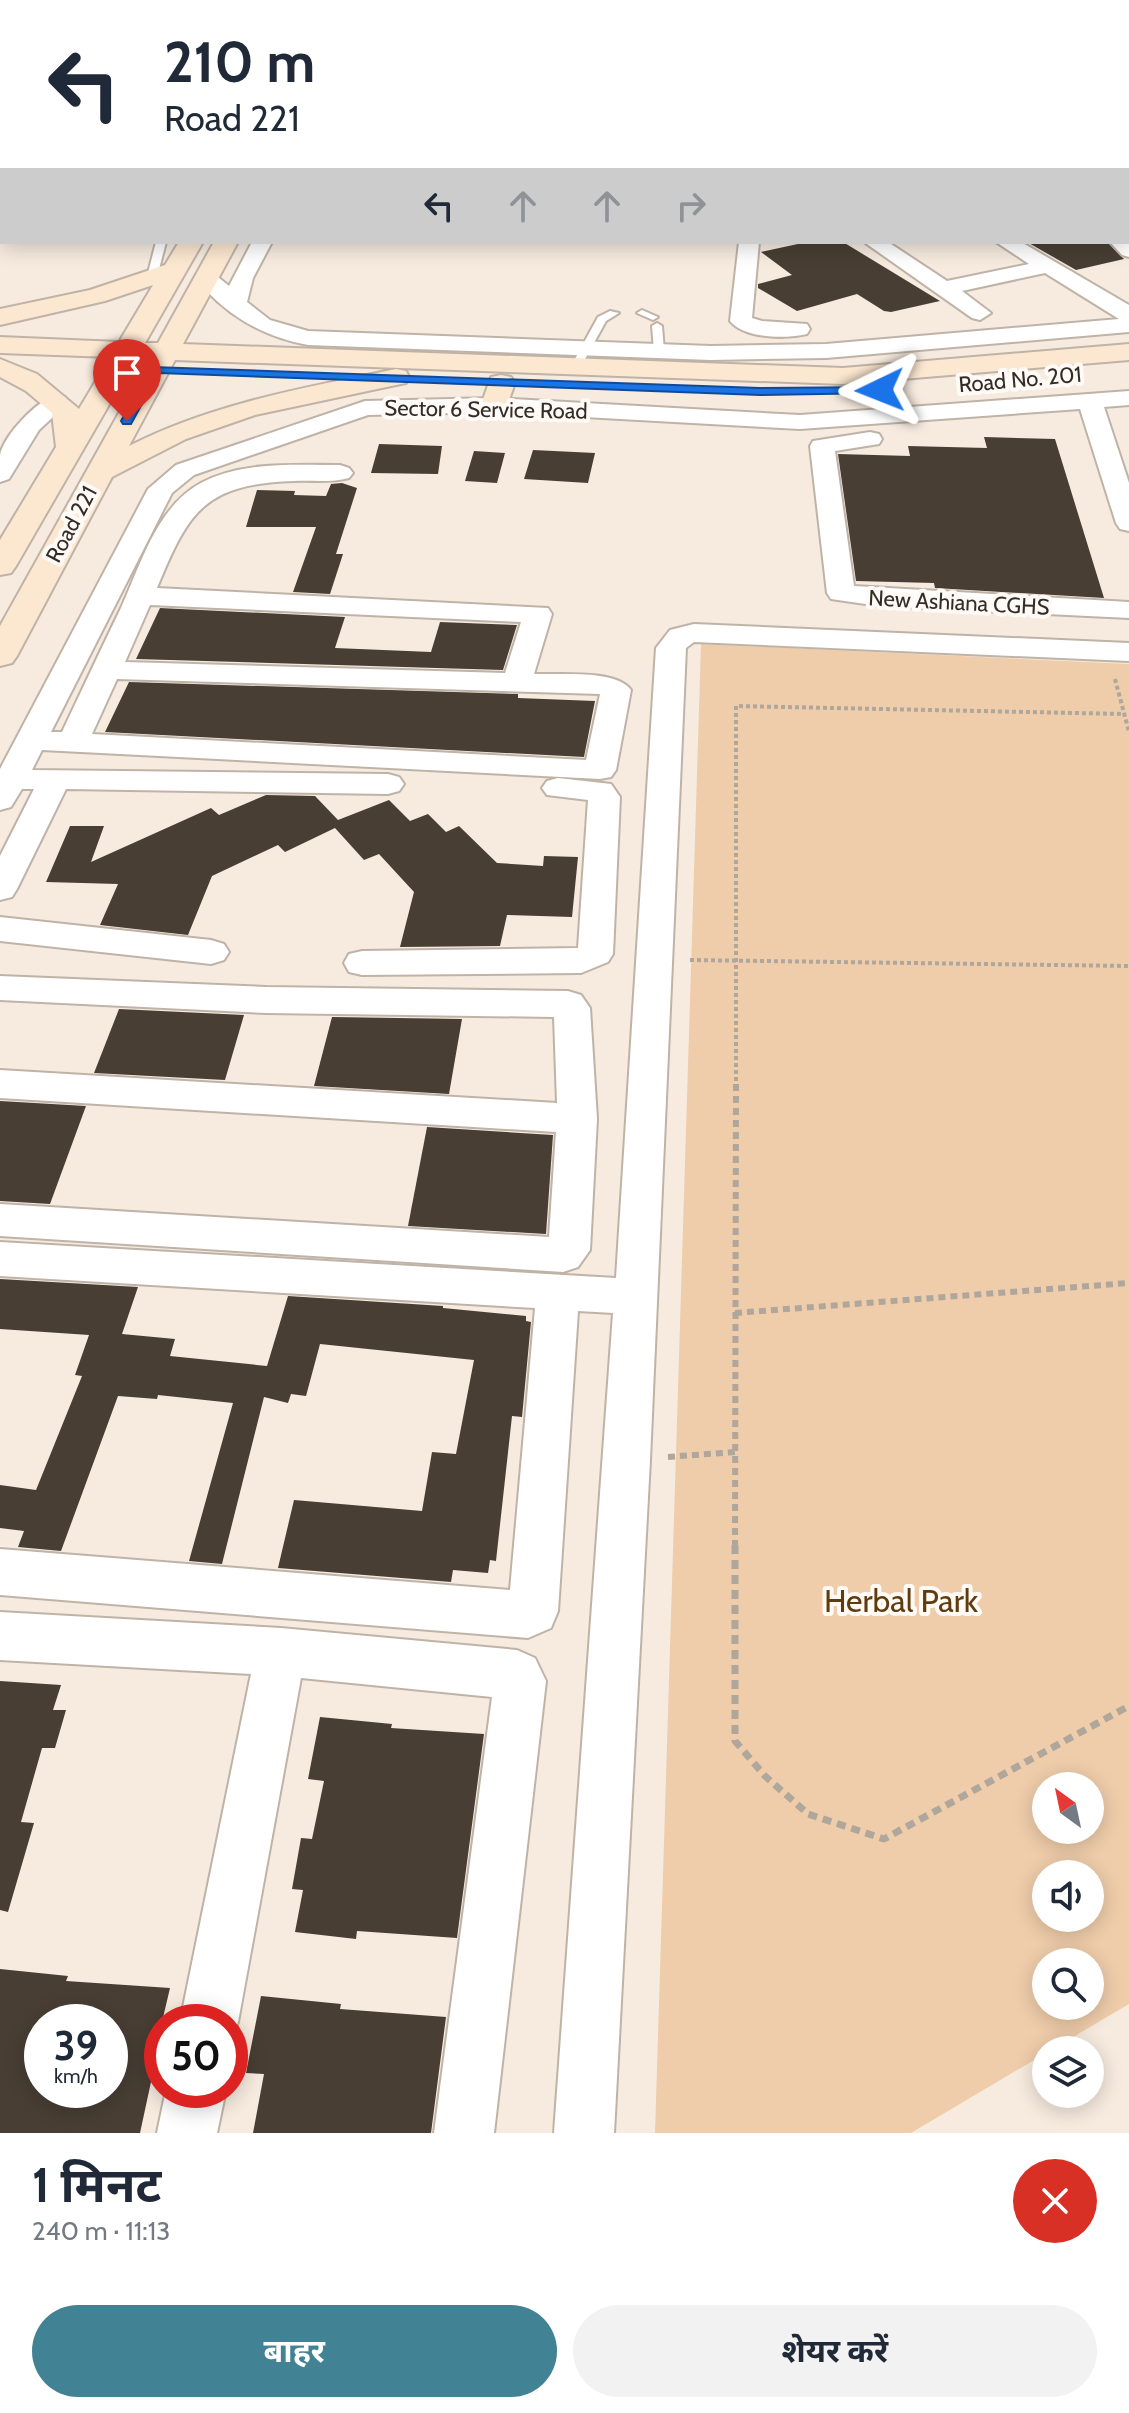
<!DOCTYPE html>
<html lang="hi">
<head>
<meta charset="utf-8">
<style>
  :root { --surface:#fff; --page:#f2f2f3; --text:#1f2937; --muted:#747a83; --accent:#418394 }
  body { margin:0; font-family:Cabin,"Noto Sans Devanagari",sans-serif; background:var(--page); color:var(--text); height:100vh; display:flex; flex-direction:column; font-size:30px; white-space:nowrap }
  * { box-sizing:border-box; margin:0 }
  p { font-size:26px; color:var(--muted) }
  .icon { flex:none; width:44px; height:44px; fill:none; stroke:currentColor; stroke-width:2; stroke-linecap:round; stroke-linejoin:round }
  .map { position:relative; height:2133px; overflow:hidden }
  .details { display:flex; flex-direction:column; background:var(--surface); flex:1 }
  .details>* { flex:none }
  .banner { position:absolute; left:0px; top:0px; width:1130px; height:244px; box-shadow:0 4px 20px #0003; background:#fff; color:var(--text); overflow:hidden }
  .needle { width:52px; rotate:327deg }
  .fabs { position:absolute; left:1032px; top:1772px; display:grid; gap:16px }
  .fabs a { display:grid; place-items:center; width:72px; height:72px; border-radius:50%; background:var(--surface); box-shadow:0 4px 20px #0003; font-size:40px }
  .speed { position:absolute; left:24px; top:2004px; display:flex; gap:16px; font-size:40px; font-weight:700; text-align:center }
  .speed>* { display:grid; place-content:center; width:104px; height:104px; border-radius:50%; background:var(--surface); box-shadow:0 4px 20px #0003; line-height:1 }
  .speed small { font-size:20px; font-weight:400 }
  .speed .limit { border:12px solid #d22; background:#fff; color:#111 }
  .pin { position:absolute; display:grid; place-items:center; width:68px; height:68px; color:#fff; margin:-82px -34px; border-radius:50% 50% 50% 0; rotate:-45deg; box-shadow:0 0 8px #0007 }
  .pin .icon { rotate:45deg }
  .me { position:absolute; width:88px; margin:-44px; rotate:268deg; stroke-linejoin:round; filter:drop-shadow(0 0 6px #0008) }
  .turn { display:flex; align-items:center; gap:28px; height:168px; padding:0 32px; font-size:36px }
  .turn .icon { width:104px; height:104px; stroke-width:2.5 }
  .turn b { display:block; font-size:56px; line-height:68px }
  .lanes { display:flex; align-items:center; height:76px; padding:0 32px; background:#0003; justify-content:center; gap:40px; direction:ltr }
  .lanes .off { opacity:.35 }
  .round { display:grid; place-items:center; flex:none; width:84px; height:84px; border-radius:42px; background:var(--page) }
  .summary { display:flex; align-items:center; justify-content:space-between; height:136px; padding:0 32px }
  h1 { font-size:48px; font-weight:700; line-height:60px }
  .primary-button { display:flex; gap:16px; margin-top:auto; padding:16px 32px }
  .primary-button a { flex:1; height:92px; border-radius:48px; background:var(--accent); color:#fff; font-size:32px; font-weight:700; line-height:92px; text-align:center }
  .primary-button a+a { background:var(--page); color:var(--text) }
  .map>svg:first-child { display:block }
  .green { fill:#efcdaa; fill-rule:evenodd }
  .building { fill:#483e34; fill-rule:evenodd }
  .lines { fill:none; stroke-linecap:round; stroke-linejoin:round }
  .lane-casing { stroke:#bfb3a7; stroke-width:4 }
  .street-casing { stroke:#bfb3a7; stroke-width:4 }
  .secondary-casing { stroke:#bfb3a7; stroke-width:4 }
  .path-far3 { stroke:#afa69c; stroke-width:2; stroke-dasharray:3 2; stroke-linecap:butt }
  .path-far2 { stroke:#afa69c; stroke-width:4; stroke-dasharray:4 3; stroke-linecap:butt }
  .path-far1 { stroke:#afa69c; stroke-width:6; stroke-dasharray:7 5; stroke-linecap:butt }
  .path { stroke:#afa69c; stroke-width:7; stroke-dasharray:9 6; stroke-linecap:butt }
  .lane { fill:#fff; fill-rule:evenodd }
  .street { fill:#fff; fill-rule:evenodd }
  .secondary { fill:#fce7d0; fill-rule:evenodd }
  .route { fill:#1a73e8; stroke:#114b97; stroke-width:2 }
  .labels { text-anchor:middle; stroke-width:8; stroke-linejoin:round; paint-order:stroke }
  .far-street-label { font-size:22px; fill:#322d28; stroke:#fffaf5 }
  .near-park-label { font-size:32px; fill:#603b0e; stroke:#fffaf5 }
</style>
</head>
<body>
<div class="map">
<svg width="1129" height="2133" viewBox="0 0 1129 2133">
  <rect width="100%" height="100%" fill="#f7ebdf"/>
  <path class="green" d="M701 644 1129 664V2004L1051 2050H1046V2053L911 2133H655ZM1046 1786H1090V1830H1046ZM1046 1874H1090V1918H1046ZM1046 1962H1090V2006H1046Z"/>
  <g class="building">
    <polygon points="807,242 843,242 940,301 891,312 884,311 857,294 797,311 758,288 758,284 792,275 761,252"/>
    <polygon points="1027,242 1107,242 1124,259 1076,270"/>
    <polygon points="984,437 1055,439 1104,598 935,588 934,583 856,581 838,454 910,456 908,446 987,448"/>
    <polygon points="379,444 442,446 438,474 371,473"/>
    <polygon points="533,450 595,453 588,483 524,479"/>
    <polygon points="474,451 505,453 497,483 465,481"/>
    <polygon points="342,483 357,488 336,554 343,554 330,594 293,592 316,527 246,527 257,490 295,491 294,495 326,496 331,484"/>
    <polygon points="160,608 345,617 335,648 431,652 440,622 517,625 503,670 136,659"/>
    <polygon points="129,682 518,694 518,698 595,701 584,757 105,732"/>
    <polygon points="266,795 315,796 338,820 389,800 410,821 428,814 446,832 459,826 497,863 543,866 544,856 578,857 572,917 507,915 500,946 400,947 414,892 379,854 364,860 335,828 285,852 278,845 212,876 188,935 100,925 118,884 46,882 70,826 104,826 91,862 211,808 219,815"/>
    <polygon points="119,1009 244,1015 225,1080 94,1073"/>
    <polygon points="332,1017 462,1019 449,1094 314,1086"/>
    <polygon points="0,1101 86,1106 50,1204 0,1201"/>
    <polygon points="427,1127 553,1135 546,1234 408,1226"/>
    <polygon points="0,1279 138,1287 122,1334 175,1339 170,1356 267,1366 288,1296 443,1306 443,1308 526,1316 526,1321 531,1322 522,1417 512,1416 496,1561 490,1560 488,1573 453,1570 451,1582 278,1568 294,1500 422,1511 432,1452 456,1454 474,1360 320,1344 306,1396 291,1394 288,1403 264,1397 222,1564 189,1561 233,1403 158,1395 157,1399 118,1396 61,1551 18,1547 24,1531 0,1528 0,1485 36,1490 82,1376 75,1375 89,1335 0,1329"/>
    <polygon points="0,1681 61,1685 53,1710 66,1710 55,1748 42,1748 21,1822 34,1823 8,1912 0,1910"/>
    <polygon points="320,1717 392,1724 391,1728 484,1734 457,1938 357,1931 356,1939 295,1932 303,1890 292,1889 301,1838 312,1839 324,1781 308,1779"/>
    <path d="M0 1969 68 1976 66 1981 170 1988 162 2022V2068H154L140 2133H0ZM42 2022H110V2090H42Z"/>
    <polygon points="261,1996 341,2004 340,2009 446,2017 431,2133 253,2133 264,2074 246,2073"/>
  </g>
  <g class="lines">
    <defs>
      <g id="lane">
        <polygon points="575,0 585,0 573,2"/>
        <polygon points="156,242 166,242 157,277 152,280 147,277"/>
        <polygon points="642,310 658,317 653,320 637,313"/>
        <polygon points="610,311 619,313 606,321 579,370 571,370 570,368 598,317"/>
        <polygon points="657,323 662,326 664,351 659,354 654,351 652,326"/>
      </g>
      <g id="street">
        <polygon points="0,0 18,0 2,2 0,6"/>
        <polygon points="92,0 109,0 111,2 94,2"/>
        <polygon points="194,0 211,0 213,2 196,2"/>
        <polygon points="330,0 347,0 328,2"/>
        <polygon points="398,0 426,0 428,2 400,2"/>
        <polygon points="518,0 535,0 516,2"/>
        <polygon points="0,50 2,51 2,61 0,60"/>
        <rect x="1128" y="85" width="1" height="10"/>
        <rect x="0" y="146" width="2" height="12"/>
        <polygon points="1129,175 1129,187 1128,188 1128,176"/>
        <polygon points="1128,238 1129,239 1129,257 1122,255 1110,242 1128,242"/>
        <path d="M252 242H272L253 278 247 302 270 320 308 331 711 346 826 344 1119 319 1045 273 962 291 991 313 980 320 972 318 864 242H888L947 281 1029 264 996 242H1021L1129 305V332L826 358 711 360 308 345C263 337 223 314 195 277L206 271 213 273 229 286Z"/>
        <path d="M739 242H759L752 318 762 321 807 324 810 329 807 334C786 339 745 339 730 321Z"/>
        <path d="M1129 391V405L1104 407 1129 483V531L1120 529 1116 523 1080 409 800 429 495 412 368 415 194 475 172 493 51 732H62C81 692 100 651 120 610 140 567 156 507 201 483 242 461 295 465 340 465L349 468 353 473 349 478C331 483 312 480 294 481 205 484 189 510 157 588L548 608 552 614 534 674C559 675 616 669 631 690L616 770 611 777 600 779 42 750 32 770 388 774 399 777 404 784 399 791 388 794 66 789 17 889 12 897 0 900V856L34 789H22L11 807 0 810V769L148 489 176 465 365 401 495 398 800 415ZM150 605 521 622 505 673 125 662ZM117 679 600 694 586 760 92 734Z"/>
        <path d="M57 395 65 397 69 402 39 430 9 479 0 482C0 473 0 463 0 455 4 435 37 400 57 395Z"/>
        <polygon points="870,432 879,434 882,439 879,444 835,451 854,586 1129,602 1129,618 879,606 831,599 827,593 810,446 813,441"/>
        <polygon points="694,624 1129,643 1129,661 694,642 686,648 650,1460 614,2133 554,2133 613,1313 578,1311 558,1611 551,1628 528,1638 0,1595 0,1549 510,1590 535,1308 0,1276 0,1242 616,1278 656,648 670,630"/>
        <polygon points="558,778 611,784 620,797 613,954 608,962 581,973 362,975 349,972 344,963 349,954 362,951 578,948 588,800 547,795 542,788 547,781"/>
        <polygon points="0,917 211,940 224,944 229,952 224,960 211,964 0,941"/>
        <polygon points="0,976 266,987 568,991 581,995 590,1008 597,1119 590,1250 578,1267 563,1272 0,1236 0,1204 549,1237 556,1132 0,1098 0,1070 557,1103 554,1017 266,1013 0,1000"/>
        <polygon points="0,1612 281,1628 517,1650 535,1658 546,1681 494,2133 434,2133 492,1697 301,1678 238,2022 230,2042 230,2022 180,2022 251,1674 0,1660"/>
        <polygon points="166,2090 226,2090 217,2133 157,2133"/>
      </g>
      <g id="secondary">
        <path d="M179 242H203L145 343H158L214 242H238L183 344 843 368 1129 344V360L843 384 175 360 129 446C213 403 304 388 396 369L406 371 409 377 406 383 396 385 255 415 186 439 112 477 17 656 12 663 0 666V626L149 359 136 358 16 566 11 573 0 575V540L56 447 52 413 26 391 0 377V359L37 374 79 409 110 357 0 353V337L119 342 153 285 105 301 0 325V309L90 290 165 265Z"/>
        <polygon points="501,375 511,377 515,383 505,411 495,413 485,411 481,405 491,377"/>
      </g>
    </defs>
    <use href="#lane" class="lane-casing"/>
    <use href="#street" class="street-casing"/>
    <use href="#secondary" class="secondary-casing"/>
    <polyline class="path-far3" points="687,2 692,0"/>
    <g class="path-far2">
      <polyline points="1115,679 1129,732"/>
      <polyline points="690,960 1129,966"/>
      <polyline points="736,1081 736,706 1124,714"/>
    </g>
    <g class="path-far1">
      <polyline points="735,1313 1129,1283"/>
      <polyline points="668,1457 735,1452"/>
      <polyline points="735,1547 736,1079"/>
    </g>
    <polyline class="path" points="735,1545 735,1741 765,1776 808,1814 884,1839 1129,1706"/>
    <use href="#lane" class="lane"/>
    <use href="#street" class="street"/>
    <use href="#secondary" class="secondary"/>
  </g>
  <polygon class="route" points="151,367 760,388 880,387 885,390 880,393 760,395 159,373 131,424 123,424 121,421"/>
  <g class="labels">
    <g class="far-street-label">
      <text transform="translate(1020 379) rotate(-5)" y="8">Road No. 201</text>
      <text transform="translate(486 409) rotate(1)" y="8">Sector 6 Service Road</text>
      <text transform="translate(71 524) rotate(-62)" y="8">Road 221</text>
      <text transform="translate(959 602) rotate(3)" y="8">New Ashiana CGHS</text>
    </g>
    <g class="near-park-label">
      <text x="901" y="1612">Herbal Park</text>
    </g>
  </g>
</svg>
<div class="fabs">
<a><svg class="needle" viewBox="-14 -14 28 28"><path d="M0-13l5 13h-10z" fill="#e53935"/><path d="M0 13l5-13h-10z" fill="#747a83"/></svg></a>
<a><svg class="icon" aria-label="sound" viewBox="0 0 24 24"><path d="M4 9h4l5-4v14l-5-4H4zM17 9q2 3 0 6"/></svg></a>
<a><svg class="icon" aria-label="search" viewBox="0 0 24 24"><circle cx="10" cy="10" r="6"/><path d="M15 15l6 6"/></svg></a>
<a><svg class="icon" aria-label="layers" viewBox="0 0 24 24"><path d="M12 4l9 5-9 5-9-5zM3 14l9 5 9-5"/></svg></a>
</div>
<div class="speed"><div>39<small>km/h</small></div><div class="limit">50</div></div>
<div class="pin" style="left:127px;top:421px;background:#d93025"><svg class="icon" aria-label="arrive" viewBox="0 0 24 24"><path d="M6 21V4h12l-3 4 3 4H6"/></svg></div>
<svg class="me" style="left:880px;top:390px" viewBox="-20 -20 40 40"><path d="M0-17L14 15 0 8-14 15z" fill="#1a73e8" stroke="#fff" stroke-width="4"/></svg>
<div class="banner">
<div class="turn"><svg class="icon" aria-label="left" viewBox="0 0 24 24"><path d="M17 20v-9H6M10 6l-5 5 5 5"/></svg><div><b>210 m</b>Road 221</div></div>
<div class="lanes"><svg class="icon" aria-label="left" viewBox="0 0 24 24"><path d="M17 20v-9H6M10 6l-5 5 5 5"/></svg><svg class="icon off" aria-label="ahead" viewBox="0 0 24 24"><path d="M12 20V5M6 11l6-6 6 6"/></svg><svg class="icon off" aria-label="ahead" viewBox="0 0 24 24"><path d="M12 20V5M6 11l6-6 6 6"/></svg><svg class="icon off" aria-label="right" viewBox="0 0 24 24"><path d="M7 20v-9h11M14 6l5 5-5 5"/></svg></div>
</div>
</div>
<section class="details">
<div class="summary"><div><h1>1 मिनट</h1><p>240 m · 11:13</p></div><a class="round" style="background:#d93025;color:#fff"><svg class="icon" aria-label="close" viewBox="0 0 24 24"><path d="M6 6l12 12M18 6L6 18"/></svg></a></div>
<div class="primary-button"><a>बाहर</a><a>शेयर करें</a></div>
</section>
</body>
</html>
